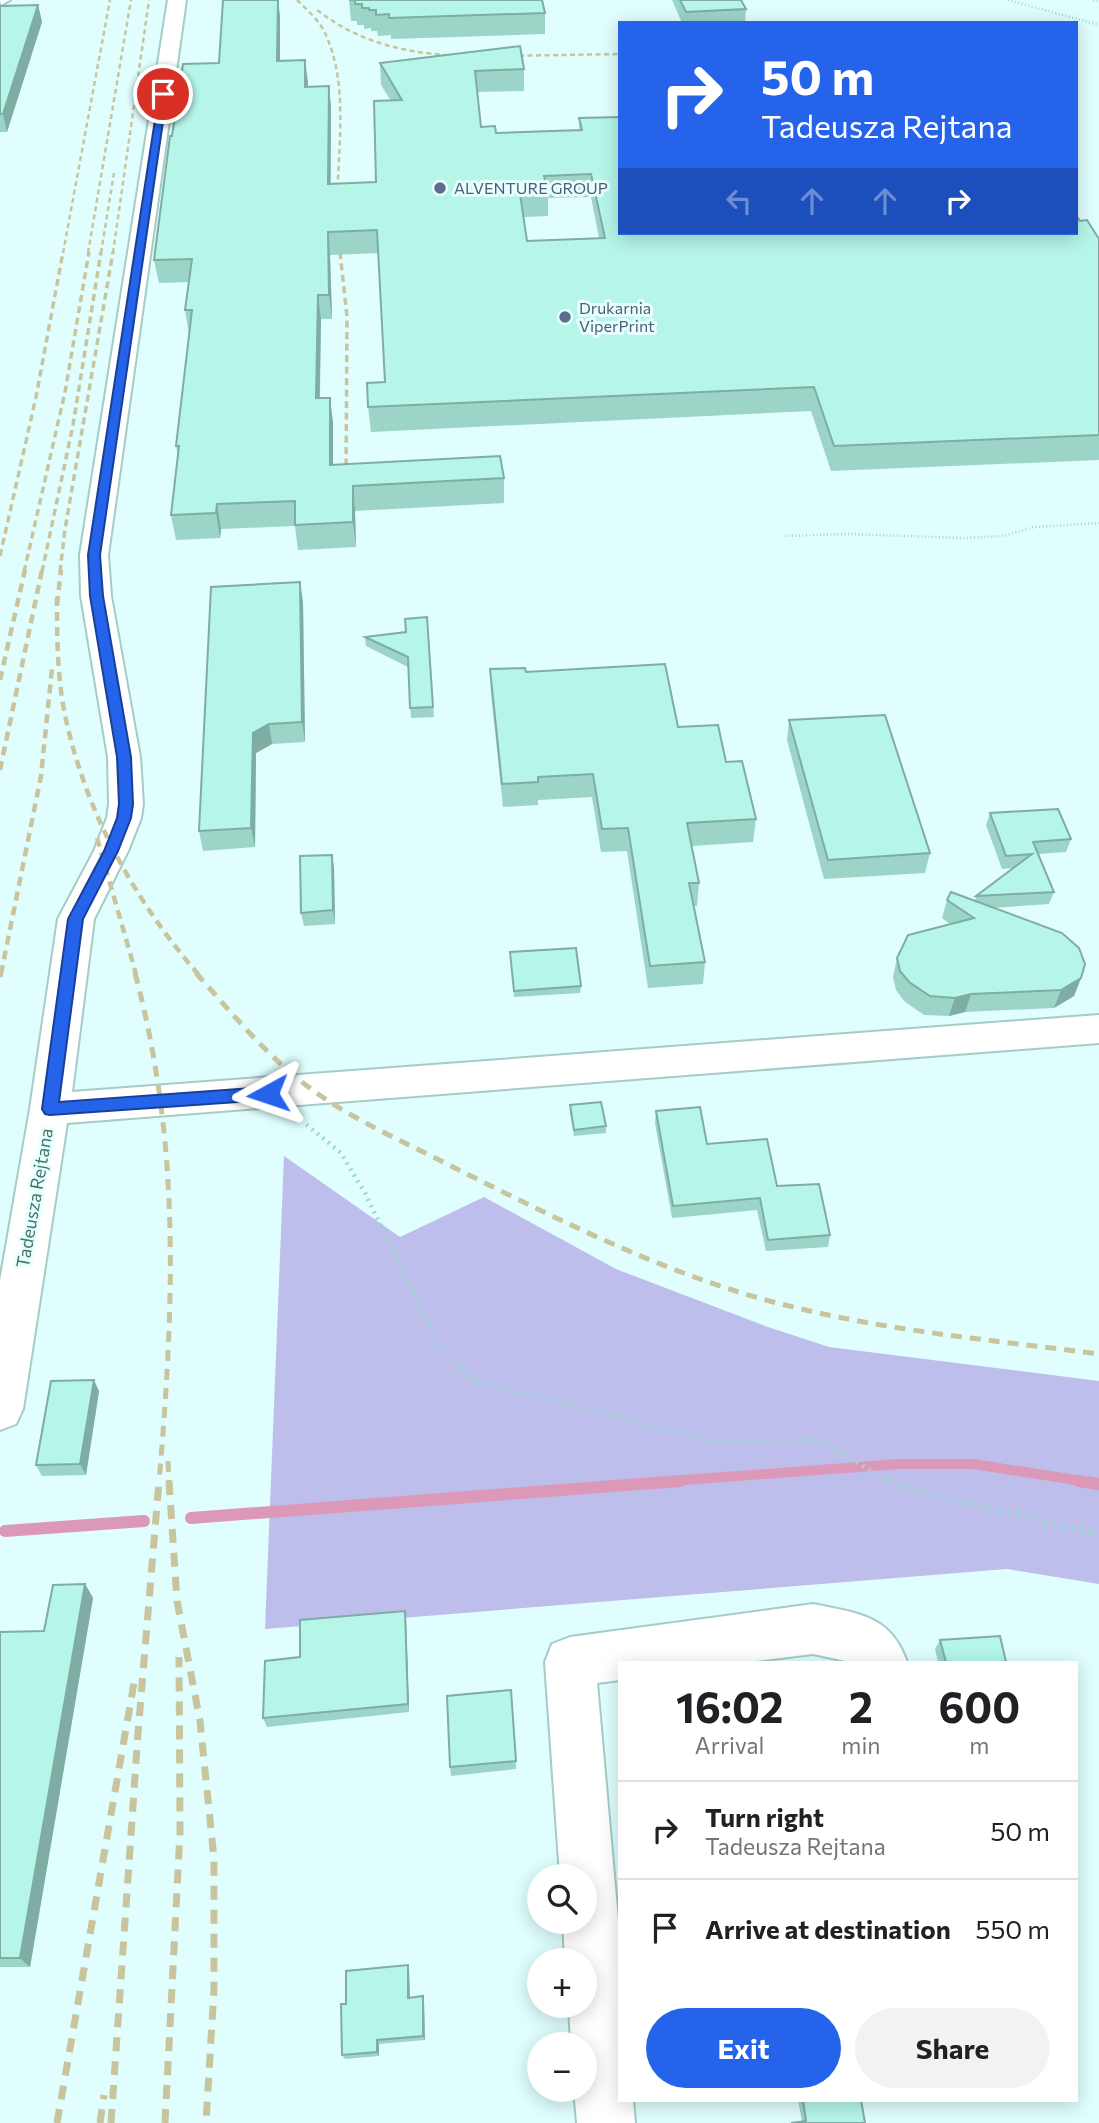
<!DOCTYPE html>
<html lang="en">
<head>
<meta charset="utf-8">
<style>
  :root { --surface:#fff; --page:#f2f2f2; --text:#202124; --muted:#757577; --line:#e0e0e0; --accent:#2563eb }
  body { margin:0; font-family:Commissioner,sans-serif; background:var(--page); color:var(--text); height:100vh; display:flex; flex-direction:column; font-size:26px; white-space:nowrap }
  * { box-sizing:border-box; margin:0 }
  p { font-size:23px; color:var(--muted) }
  .icon { flex:none; width:38px; height:38px; fill:none; stroke:currentColor; stroke-width:2; stroke-linecap:round; stroke-linejoin:round }
  .map { position:relative; flex:1; overflow:hidden }
  .sheet { position:absolute; left:618px; top:1661px; width:460px; height:441px; display:flex; flex-direction:column; background:var(--surface); border-radius:0px; box-shadow:0 4px 18px #0003 }
  .sheet>* { flex:none }
  .banner { position:absolute; left:618px; top:21px; width:460px; height:214px; border-radius:0px; box-shadow:0 4px 18px #0003; background:#2563eb; color:#fff; overflow:hidden }
  .buttons { position:absolute; left:527px; top:1864px; display:grid; gap:14px }
  .buttons a { display:grid; place-items:center; width:70px; height:70px; border-radius:50%; background:var(--surface); box-shadow:0 4px 18px #0003; font-size:35px }
  .pin { position:absolute; display:grid; place-items:center; width:60px; height:60px; color:#fff; margin:-30px; border:4px solid #fff; border-radius:50%; box-shadow:0 2px 7px #0007 }
  .me { position:absolute; width:77px; margin:-38px; rotate:265deg; stroke-linejoin:round; filter:drop-shadow(0 0 5px #0008) }
  .turn { display:flex; align-items:center; gap:24px; height:147px; padding:0 28px; font-size:32px }
  .turn .icon { width:91px; height:91px; stroke-width:2.5 }
  .turn b { display:block; font-size:49px; line-height:60px }
  .lanes { display:flex; align-items:center; height:66px; padding:0 28px; background:#0003; justify-content:center; gap:35px; direction:ltr }
  .lanes .off { opacity:.35 }
  .eta { display:flex; justify-content:space-evenly; align-items:center; height:119px; text-align:center }
  .eta b { font-size:42px; font-weight:700; line-height:49px }
  .action { display:flex; gap:14px; margin-top:auto; padding:14px 28px }
  .action a { flex:1; height:80px; border-radius:42px; background:var(--accent); color:#fff; font-size:28px; font-weight:700; line-height:80px; text-align:center }
  .action a+a { background:var(--page); color:var(--text) }
  ul { padding:0; list-style:none }
  li { display:flex; align-items:center; gap:21px; height:98px; padding:0 28px; border-top:2px solid var(--line) }
  li div { flex:1 }
  li b { display:block; font-size:26px }
  li em { font-style:normal }
  .map>svg:first-child { display:block }
  .green { fill:#bebeec }
  .lines { fill:none; stroke-linecap:round; stroke-linejoin:round }
  .stream-far1 { stroke:#dc99b7; stroke-width:10 }
  .stream { stroke:#dc99b7; stroke-width:12 }
  .minor-casing { stroke:#a3cdc6; stroke-width:4 }
  .path-far2 { stroke:#99dacc; stroke-width:2.5; stroke-dasharray:1 2.5; stroke-linecap:butt }
  .path-far1 { stroke:#99dacc; stroke-width:4.5; stroke-dasharray:2 5; stroke-linecap:butt }
  .path { stroke:#99dacc; stroke-width:6; stroke-dasharray:2.5 7; stroke-linecap:butt }
  .minor { fill:#fff; fill-rule:evenodd }
  .rail-far4 { stroke:#c8c59e; stroke-width:2.5; stroke-dasharray:5 3.5; stroke-linecap:butt }
  .rail-far3 { stroke:#c8c59e; stroke-width:3.5; stroke-dasharray:7 4.5; stroke-linecap:butt }
  .rail-far2 { stroke:#c8c59e; stroke-width:4.5; stroke-dasharray:9 6; stroke-linecap:butt }
  .rail-far1 { stroke:#c8c59e; stroke-width:5; stroke-dasharray:11 8; stroke-linecap:butt }
  .rail { stroke:#c8c59e; stroke-width:7; stroke-dasharray:14 10; stroke-linecap:butt }
  .wall { fill:#9cd4c8; fill-rule:evenodd }
  .shaded-wall { fill:#7faca3 }
  .building { fill:#b5f6e9; stroke:#7faca3; stroke-width:2; fill-rule:evenodd }
  .route { fill:#2563eb; stroke:#184099; stroke-width:2 }
  .service-dot { fill:#5c6f8a; stroke:#e8ffff; stroke-width:2.5 }
  .labels { text-anchor:middle; stroke-width:6; stroke-linejoin:round; paint-order:stroke }
  .far-service-label { font-size:16px; fill:#4e5e75; stroke:#e8ffff; text-anchor:start }
  .street-label { font-size:18px; fill:#45776b; stroke:#e8ffff }
</style>
</head>
<body>
<div class="map">
<svg width="1099" height="2123" viewBox="0 0 1099 2123">
  <rect width="100%" height="100%" fill="#e0fefe"/>
  <polygon class="green" points="284,1156 400,1237 484,1197 616,1269 768,1327 829,1347 1099,1381 1099,1584 1007,1569 265,1629"/>
  <g class="lines">
    <polyline class="stream-far1" points="657,1482 899,1464 973,1464 1089,1482"/>
    <g class="stream">
      <polyline points="1078,1481 1099,1484"/>
      <polyline points="191,1518 680,1481"/>
      <polyline points="5,1531 144,1521"/>
    </g>
    <defs>
      <g id="minor">
        <polygon points="0,0 10,0 1,5"/>
        <polygon points="168,0 186,0 108,555 111,596 140,757 143,804 141,818 128,851 94,919 72,1092 1099,1015 1099,1043 67,1123 23,1409 16,1424 0,1430 0,1281 30,1109 58,919 94,851 107,818 109,804 108,757 81,596 80,555"/>
        <path d="M813 1604C857 1613 891 1615 907 1662H850L813 1654 748 1662H620V1680L597 1683 620 1942V2100H633L635 2123H577L574 2090H584V2044H571L569 2006H584V1960H565L563 1922H584V1876H560L545 1662 552 1644 570 1637Z"/>
      </g>
    </defs>
    <use href="#minor" class="minor-casing"/>
    <g class="path-far2">
      <polyline points="1008,0 1099,25"/>
      <polyline points="1093,0 1099,1"/>
      <polyline points="785,536 848,534 962,538 1003,536 1034,527 1099,523"/>
    </g>
    <polyline class="path-far1" points="301,1120 341,1153 365,1193 438,1345 474,1381 710,1441 818,1440 891,1482"/>
    <polyline class="path" points="888,1481 899,1487 1099,1534"/>
    <use href="#minor" class="minor"/>
    <g class="rail-far4">
      <path d="M297 0C307 10 319 20 325 33 349 83 338 150 337 204"/>
      <path d="M317 10C361 44 409 54 463 56"/>
      <polyline points="502,56 620,54"/>
      <polyline points="338,235 340,253"/>
      <polyline points="63,253 110,0"/>
      <polyline points="88,253 131,0"/>
      <polyline points="101,253 114,173"/>
      <polyline points="113,253 149,0"/>
    </g>
    <g class="rail-far3">
      <polyline points="340,252 347,317 346,483"/>
      <polyline points="0,556 36,397 63,252"/>
      <polyline points="24,572 65,392 89,252"/>
      <polyline points="42,572 73,425 101,252"/>
      <polyline points="60,572 65,529 113,252"/>
    </g>
    <g class="rail-far2">
      <path d="M57 597C57 636 57 676 65 715 85 811 134 900 198 974"/>
      <polyline points="57,605 61,570"/>
      <polyline points="0,680 25,570"/>
      <polyline points="0,770 42,570"/>
      <polyline points="97,838 136,974"/>
      <polyline points="1,974 41,776 52,668"/>
    </g>
    <g class="rail-far1">
      <path d="M135 973C181 1145 174 1306 159 1482"/>
      <path d="M196 973C231 1012 265 1054 307 1086 352 1120 405 1142 455 1168 559 1220 667 1275 781 1304 885 1331 993 1340 1099 1354"/>
      <polyline points="0,977 1,973"/>
      <polyline points="168,1461 169,1482"/>
    </g>
    <g class="rail">
      <polyline points="169,1481 177,1601 200,1721 214,1859 214,1989 206,2123"/>
      <polyline points="57,2123 134,1683"/>
      <polyline points="100,2123 104,2095"/>
      <polyline points="111,2123 138,1733 159,1481"/>
      <polyline points="165,2123 180,1832 179,1657"/>
    </g>
  </g>
  <g class="wall">
    <path d="M278 0 280 17V61L308 82V86H329L331 108V184L376 182 391 101 381 85 380 63 524 69V91L477 92 481 127 496 133 579 130V118L620 233 1080 221 1099 239V460L831 471 811 411 371 432 368 407 385 382 379 253 330 255 332 319H321L320 398 333 422V465L504 478V503L355 511 356 547 298 550 295 526 221 529 220 538 176 540 171 515 178 456 176 446 189 334 185 310 189 282 159 283 154 260 172 136 219 63ZM591 197 599 238 527 241 524 217 548 216V198Z"/>
    <polygon points="349,0 545,13 545,34 391,39 391,35 378,36 377,31 371,31 371,28 364,29 364,25 357,25 357,21 351,21"/>
    <polygon points="672,0 741,0 746,9 745,23 682,23"/>
    <polygon points="38,5 42,22 7,132 0,132 0,6"/>
    <polygon points="303,602 305,742 272,744 256,753 255,847 203,851 199,831"/>
    <polygon points="427,617 434,717 411,718 408,667 366,646 365,637 406,632"/>
    <polygon points="490,669 526,672 678,727 726,762 756,819 753,842 692,846 699,883 697,906 694,906 705,962 703,984 648,988 627,851 601,852 592,797 538,800 538,805 503,807 491,693"/>
    <polygon points="789,720 930,853 925,873 824,879 787,740"/>
    <polygon points="990,813 1071,839 1066,852 1038,854 1054,892 1049,904 993,908 1081,978 1074,996 1054,1008 965,1012 949,1016 924,1015 904,1001 896,990 893,977 897,958 950,924 942,918 947,900 975,901 976,896 1014,868 1002,869 986,825"/>
    <polygon points="332,855 334,868 335,924 304,926 301,913"/>
    <polygon points="510,952 581,986 580,993 514,997"/>
    <polygon points="570,1105 606,1126 606,1133 574,1136 570,1112"/>
    <polygon points="656,1111 707,1144 777,1186 830,1235 828,1247 766,1251 757,1210 672,1218 655,1123"/>
    <polygon points="99,1391 86,1475 42,1476 36,1465"/>
    <polygon points="85,1584 93,1598 30,1967 0,1967 0,1632 44,1631"/>
    <polygon points="405,1611 406,1621 409,1712 267,1727 263,1718"/>
    <polygon points="940,1640 1006,1662 938,1662 935,1649"/>
    <polygon points="516,1761 516,1769 451,1776 450,1767"/>
    <polygon points="409,1970 410,1997 424,2001 425,2040 379,2044 379,2056 345,2059 342,2055 346,2004"/>
    <polygon points="798,2100 861,2100 865,2123 802,2122"/>
  </g>
  <g class="shaded-wall">
    <polygon points="278,0 280,17 280,82 277,61"/>
    <polygon points="38,5 42,22 7,132 3,114"/>
    <polygon points="305,60 308,82 307,108 305,87"/>
    <polygon points="329,86 331,108 330,207 328,184"/>
    <polygon points="328,232 330,255 332,319 329,295"/>
    <polygon points="318,295 321,319 319,423 316,398"/>
    <polygon points="330,398 333,422 333,490 330,465"/>
    <polygon points="353,486 355,511 356,547 353,522"/>
    <polygon points="217,504 221,529 220,538 216,513"/>
    <polygon points="300,582 303,602 305,742 302,722"/>
    <polygon points="269,724 272,744 256,753 255,847 251,828 253,733"/>
    <polygon points="332,855 334,868 335,924 333,910"/>
    <polygon points="1081,978 1074,996 1054,1008 1061,990"/>
    <polygon points="971,994 965,1012 949,1016 955,998"/>
    <polygon points="94,1380 99,1391 86,1475 80,1464"/>
    <polygon points="85,1584 93,1598 30,1967 20,1958"/>
    <polygon points="405,1611 406,1621 409,1712 408,1704"/>
    <polygon points="408,1965 409,1970 410,2002 408,1998"/>
    <polygon points="423,1996 424,2001 425,2040 423,2036"/>
    <polygon points="377,2040 379,2044 379,2056 377,2052"/>
  </g>
  <g class="building">
    <path d="M223 0H278L277 61 305 60V87L329 86 328 184 376 182 374 101 402 100 380 63 520 46 524 69 475 71 481 127 495 126 496 133 582 130 579 118 620 117V233H1076V215L1080 221 1087 220 1099 239V435L834 446 814 387 368 407 367 383 385 382 377 230 328 232 329 295H318L316 398H330V465L500 456 504 478 353 486V522L295 525V501L217 504 216 513 171 515 179 446H176L192 310H185L192 259 154 260 170 136H172L183 64 219 63ZM591 174 605 238 527 241 520 194 548 193 544 176Z"/>
    <polygon points="349,0 542,0 545,13 389,18 389,14 376,15 376,10 369,10 369,8 362,8 362,4 355,4 355,0"/>
    <polygon points="680,0 741,0 746,9 686,12"/>
    <polygon points="38,5 3,114 0,114 0,6"/>
    <polygon points="300,582 302,722 269,724 253,733 251,828 199,831 211,587"/>
    <polygon points="427,617 433,707 410,708 408,657 365,637 406,632 405,619"/>
    <polygon points="665,664 678,727 718,725 726,762 742,761 756,819 687,823 699,883 689,883 705,962 650,966 628,828 602,829 593,774 538,777 538,782 502,784 490,669 525,668 526,672"/>
    <polygon points="885,715 930,853 828,860 789,720"/>
    <polygon points="1058,809 1071,839 1033,842 1054,892 976,896 1032,854 1006,856 990,813"/>
    <polygon points="332,855 333,910 301,913 300,856"/>
    <polygon points="951,892 1062,933 1079,948 1085,964 1081,978 1061,990 971,994 955,998 930,996 909,982 900,971 897,958 908,935 974,918 947,900"/>
    <polygon points="576,948 581,986 514,991 510,952"/>
    <polygon points="601,1102 606,1126 574,1130 570,1105"/>
    <polygon points="700,1107 707,1144 767,1139 777,1186 819,1184 830,1235 768,1240 760,1198 673,1206 656,1111"/>
    <polygon points="94,1380 80,1464 36,1465 51,1381"/>
    <polygon points="85,1584 20,1958 0,1958 0,1632 44,1631 53,1585"/>
    <polygon points="405,1611 408,1704 263,1718 265,1661 300,1657 300,1620"/>
    <polygon points="1000,1636 1006,1662 946,1662 940,1640"/>
    <polygon points="511,1690 516,1761 450,1767 447,1696"/>
    <polygon points="408,1965 408,1998 423,1996 423,2036 377,2040 377,2052 342,2055 341,2004 346,2004 346,1971"/>
    <polygon points="803,2100 861,2100 865,2123 791,2123 806,2121"/>
  </g>
  <polygon class="route" points="163,92 167,94 100,555 103,596 131,757 133,804 131,818 118,851 83,919 59,1102 268,1087 276,1094 268,1100 50,1115 45,1114 42,1109 68,919 104,851 117,818 119,804 117,757 90,596 88,555 159,94"/>
  <g class="service-dot">
    <circle cx="440" cy="188" r="7"/>
    <circle cx="565" cy="317" r="7"/>
  </g>
  <g class="labels">
    <g class="far-service-label">
      <text x="454" y="194">ALVENTURE GROUP</text>
      <text x="579" y="314">Drukarnia<tspan x="579" dy="18">ViperPrint</tspan></text>
    </g>
    <g class="street-label">
      <text transform="translate(35 1198) rotate(-80)" y="6">Tadeusza Rejtana</text>
    </g>
  </g>
</svg>
<div class="buttons">
<a><svg class="icon" aria-label="search" viewBox="0 0 24 24"><circle cx="10" cy="10" r="6"/><path d="M15 15l6 6"/></svg></a>
<a>+</a>
<a>−</a>
</div>
<div class="pin" style="left:163px;top:94px;background:#d93025"><svg class="icon" aria-label="arrive" viewBox="0 0 24 24"><path d="M6 21V4h12l-3 4 3 4H6"/></svg></div>
<svg class="me" style="left:268px;top:1094px" viewBox="-20 -20 40 40"><path d="M0-17L14 15 0 8-14 15z" fill="#2563eb" stroke="#fff" stroke-width="4"/></svg>
<div class="banner">
<div class="turn"><svg class="icon" aria-label="right" viewBox="0 0 24 24"><path d="M7 20v-9h11M14 6l5 5-5 5"/></svg><div><b>50 m</b>Tadeusza Rejtana</div></div>
<div class="lanes"><svg class="icon off" aria-label="left" viewBox="0 0 24 24"><path d="M17 20v-9H6M10 6l-5 5 5 5"/></svg><svg class="icon off" aria-label="ahead" viewBox="0 0 24 24"><path d="M12 20V5M6 11l6-6 6 6"/></svg><svg class="icon off" aria-label="ahead" viewBox="0 0 24 24"><path d="M12 20V5M6 11l6-6 6 6"/></svg><svg class="icon" aria-label="right" viewBox="0 0 24 24"><path d="M7 20v-9h11M14 6l5 5-5 5"/></svg></div>
</div>
<section class="sheet">
<div class="eta">
<div><b>16:02</b><p>Arrival</p></div>
<div><b>2</b><p>min</p></div>
<div><b>600</b><p>m</p></div>
</div>
<ul>
<li><svg class="icon" aria-label="right" viewBox="0 0 24 24"><path d="M7 20v-9h11M14 6l5 5-5 5"/></svg><div><b>Turn right</b><p>Tadeusza Rejtana</p></div><em>50 m</em></li>
<li><svg class="icon" aria-label="arrive" viewBox="0 0 24 24"><path d="M6 21V4h12l-3 4 3 4H6"/></svg><div><b>Arrive at destination</b></div><em>550 m</em></li>
</ul>
<div class="action"><a>Exit</a><a>Share</a></div>
</section>
</div>
</body>
</html>
